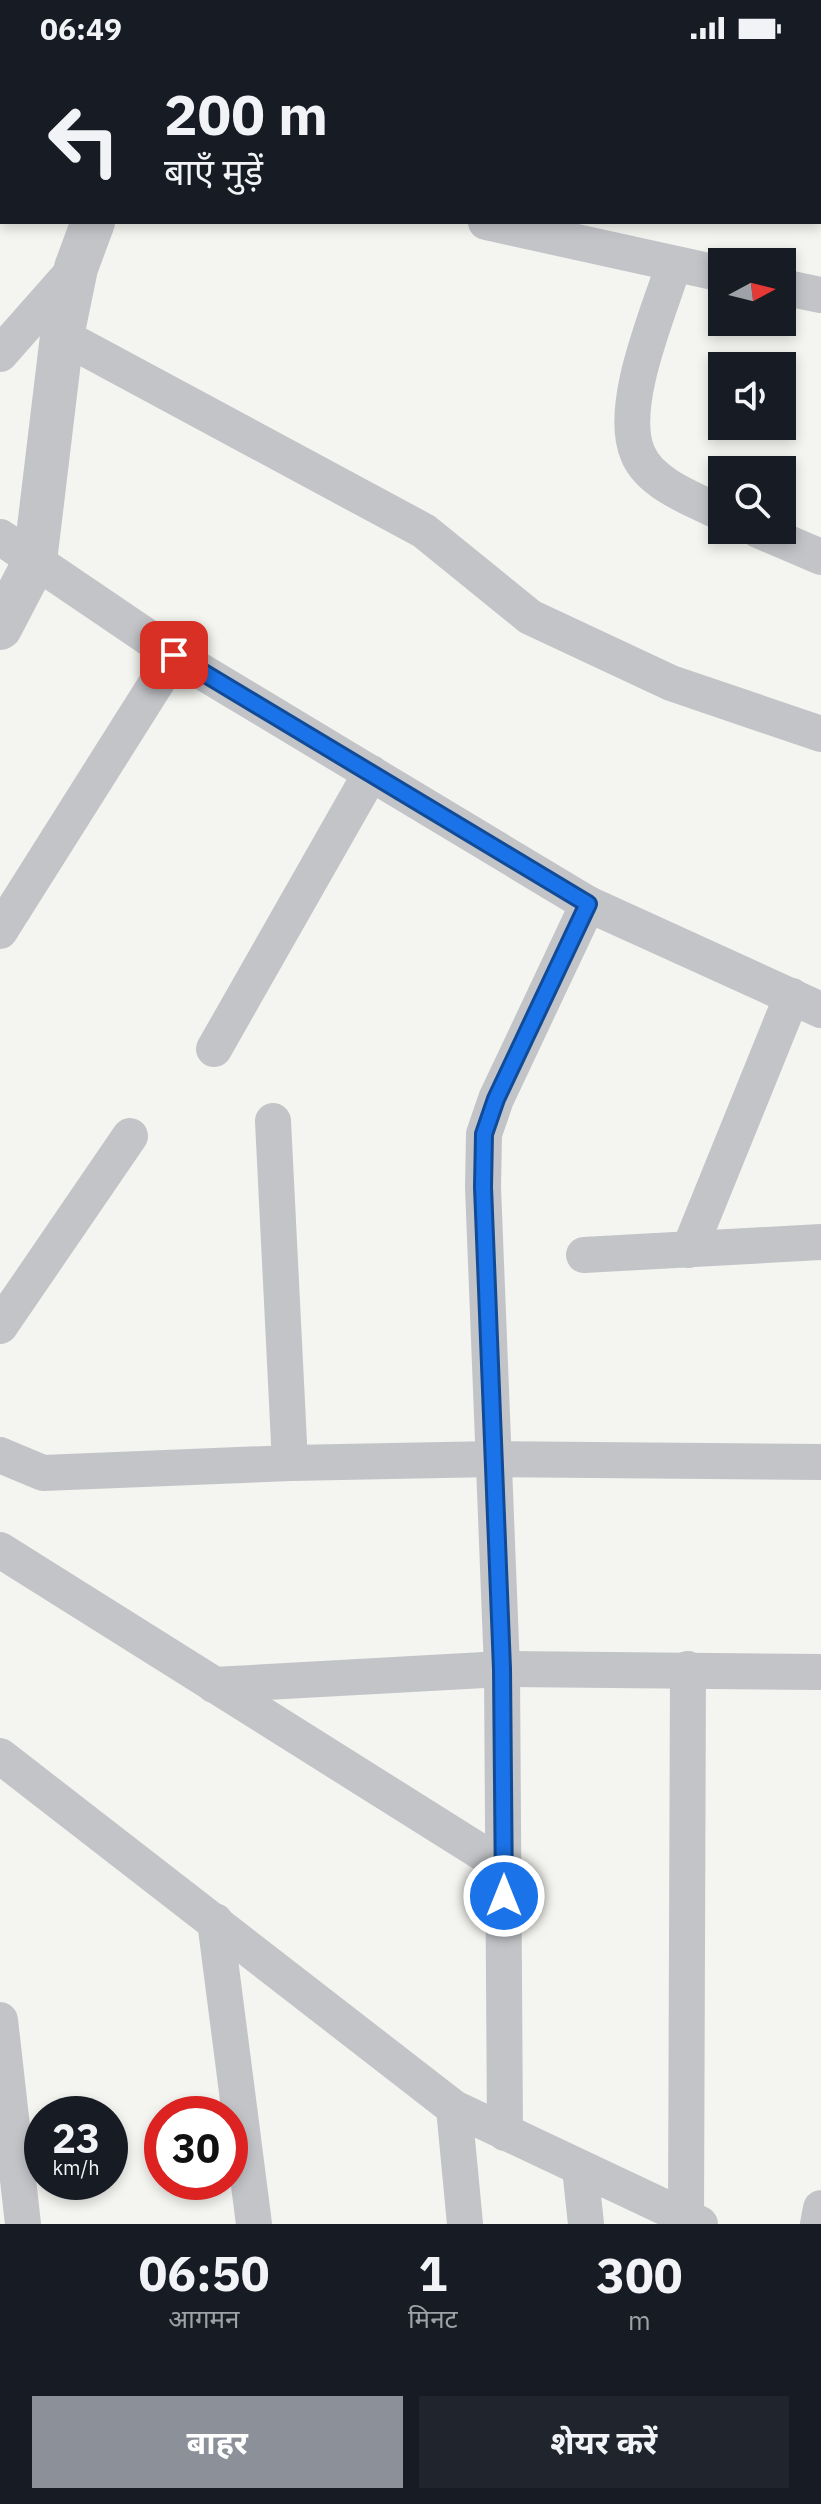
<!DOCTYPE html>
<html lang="hi">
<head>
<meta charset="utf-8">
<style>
  :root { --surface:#171b24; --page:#20242c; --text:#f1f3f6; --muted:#9ea1a6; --accent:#8c9099 }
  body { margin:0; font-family:"IBM Plex Sans","Noto Sans Devanagari",sans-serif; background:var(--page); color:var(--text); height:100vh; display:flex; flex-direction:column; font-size:30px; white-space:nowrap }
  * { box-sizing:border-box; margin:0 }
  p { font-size:26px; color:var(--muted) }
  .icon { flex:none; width:44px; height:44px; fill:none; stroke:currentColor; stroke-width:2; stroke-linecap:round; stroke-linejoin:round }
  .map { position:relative; height:2168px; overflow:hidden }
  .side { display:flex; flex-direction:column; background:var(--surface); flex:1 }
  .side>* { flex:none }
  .hud { position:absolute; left:0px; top:0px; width:822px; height:168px; box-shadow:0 4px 12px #0003; background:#171b24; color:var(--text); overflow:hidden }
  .needle { width:52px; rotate:83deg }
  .controls { position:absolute; left:708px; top:192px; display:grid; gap:16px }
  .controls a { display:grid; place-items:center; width:88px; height:88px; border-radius:0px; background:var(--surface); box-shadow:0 4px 12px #0003; font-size:40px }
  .speed { position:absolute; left:24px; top:2040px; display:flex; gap:16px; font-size:40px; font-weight:700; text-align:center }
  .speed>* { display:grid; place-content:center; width:104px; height:104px; border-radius:50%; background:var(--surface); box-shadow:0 4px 12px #0003; line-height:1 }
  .speed small { font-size:20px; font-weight:400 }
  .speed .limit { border:12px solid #d22; background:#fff; color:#111 }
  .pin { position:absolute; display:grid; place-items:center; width:68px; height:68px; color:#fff; margin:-34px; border-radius:16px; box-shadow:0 4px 12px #0006 }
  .me { position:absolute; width:88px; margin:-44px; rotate:0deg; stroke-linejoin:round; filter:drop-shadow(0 0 6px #0008) }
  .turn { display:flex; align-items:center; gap:28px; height:168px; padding:0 32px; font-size:36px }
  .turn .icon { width:104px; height:104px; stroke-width:2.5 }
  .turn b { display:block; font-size:56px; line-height:68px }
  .eta { display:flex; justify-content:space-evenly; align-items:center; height:136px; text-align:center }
  .eta b { font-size:48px; font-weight:700; line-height:56px }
  .primary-button { display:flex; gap:16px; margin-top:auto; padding:16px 32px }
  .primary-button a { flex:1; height:92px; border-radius:0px; background:var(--accent); color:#fff; font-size:32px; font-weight:700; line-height:92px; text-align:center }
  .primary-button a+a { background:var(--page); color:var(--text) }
  .status { display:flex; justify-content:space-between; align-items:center; height:56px; padding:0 40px; background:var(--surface); direction:ltr }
  .status svg { height:22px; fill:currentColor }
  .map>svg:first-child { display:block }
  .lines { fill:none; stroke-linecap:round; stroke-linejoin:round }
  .minor { stroke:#c2c4c8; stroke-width:36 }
  .tertiary { stroke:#c2c4c8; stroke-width:44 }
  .route-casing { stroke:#114b97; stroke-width:20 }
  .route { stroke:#1a73e8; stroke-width:14 }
</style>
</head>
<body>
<div class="status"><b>06:49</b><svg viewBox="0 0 49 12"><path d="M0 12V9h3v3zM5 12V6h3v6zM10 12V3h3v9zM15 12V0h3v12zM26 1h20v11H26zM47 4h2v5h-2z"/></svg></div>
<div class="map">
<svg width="821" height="2168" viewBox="0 0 821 2168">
  <rect width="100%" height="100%" fill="#f4f4f0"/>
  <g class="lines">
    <g class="minor">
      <polyline points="639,0 655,2"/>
      <polyline points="820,23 821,23"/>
      <polyline points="486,166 722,218"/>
      <path d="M674 208C659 256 617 351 638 398 650 428 695 444 722 457"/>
      <polyline points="782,231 821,239"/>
      <polyline points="62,280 424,475 530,561 671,627 821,678"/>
      <polyline points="0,298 76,212"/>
      <polyline points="758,474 821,501"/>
      <polyline points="0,481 174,599 588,848 496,1043 484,1078 483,1131 502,1613 505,2077"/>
      <polyline points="588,848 821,954"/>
      <polyline points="0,875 174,599"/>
      <polyline points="214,993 371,717"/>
      <polyline points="273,1065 290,1407"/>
      <polyline points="689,1194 792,940"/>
      <polyline points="584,1199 821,1186"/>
      <polyline points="0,1270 130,1080"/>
      <polyline points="0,1399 43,1417 290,1407 494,1403 821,1406"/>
      <polyline points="0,1494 503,1810"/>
      <polyline points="214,1629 502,1613 821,1616"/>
      <polyline points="0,1700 454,2052 700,2168"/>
      <polyline points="215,1865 254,2168"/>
      <polyline points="0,1964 23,2168"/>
      <polyline points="454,2052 465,2168"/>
      <polyline points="580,2112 586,2168"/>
      <polyline points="686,2160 688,1613"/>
      <polyline points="818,2168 821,2152"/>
    </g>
    <g class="tertiary">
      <polyline points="124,2 124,0"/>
      <polyline points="0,572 35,505 62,280 76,212 93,166"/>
    </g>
  </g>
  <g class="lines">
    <defs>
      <polyline id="route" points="174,599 588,848 496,1043 484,1078 483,1131 502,1613 504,1840"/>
    </defs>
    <use href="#route" class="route-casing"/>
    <use href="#route" class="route"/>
  </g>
</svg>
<div class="controls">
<a><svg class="needle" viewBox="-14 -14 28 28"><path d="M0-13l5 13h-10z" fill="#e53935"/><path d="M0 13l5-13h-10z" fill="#9ea1a6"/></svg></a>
<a><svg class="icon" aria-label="sound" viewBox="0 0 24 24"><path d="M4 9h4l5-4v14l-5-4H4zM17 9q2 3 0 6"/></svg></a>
<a><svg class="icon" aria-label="search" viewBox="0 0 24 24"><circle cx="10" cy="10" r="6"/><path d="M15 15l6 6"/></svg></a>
</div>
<div class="speed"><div>23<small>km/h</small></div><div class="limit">30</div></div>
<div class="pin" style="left:174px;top:599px;background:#d93025"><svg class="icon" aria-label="arrive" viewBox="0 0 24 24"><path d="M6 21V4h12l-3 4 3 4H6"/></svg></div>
<svg class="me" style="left:504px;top:1840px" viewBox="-20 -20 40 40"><circle r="17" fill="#1a73e8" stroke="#fff" stroke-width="3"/><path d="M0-11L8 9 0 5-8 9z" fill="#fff"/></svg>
<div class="hud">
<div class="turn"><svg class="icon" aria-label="left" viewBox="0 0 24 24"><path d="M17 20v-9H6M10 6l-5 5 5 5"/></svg><div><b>200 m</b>बाएँ मुड़ें</div></div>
</div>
</div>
<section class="side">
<div class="eta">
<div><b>06:50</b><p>आगमन</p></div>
<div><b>1</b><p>मिनट</p></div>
<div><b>300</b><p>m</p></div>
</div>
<div class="primary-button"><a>बाहर</a><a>शेयर करें</a></div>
</section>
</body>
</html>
